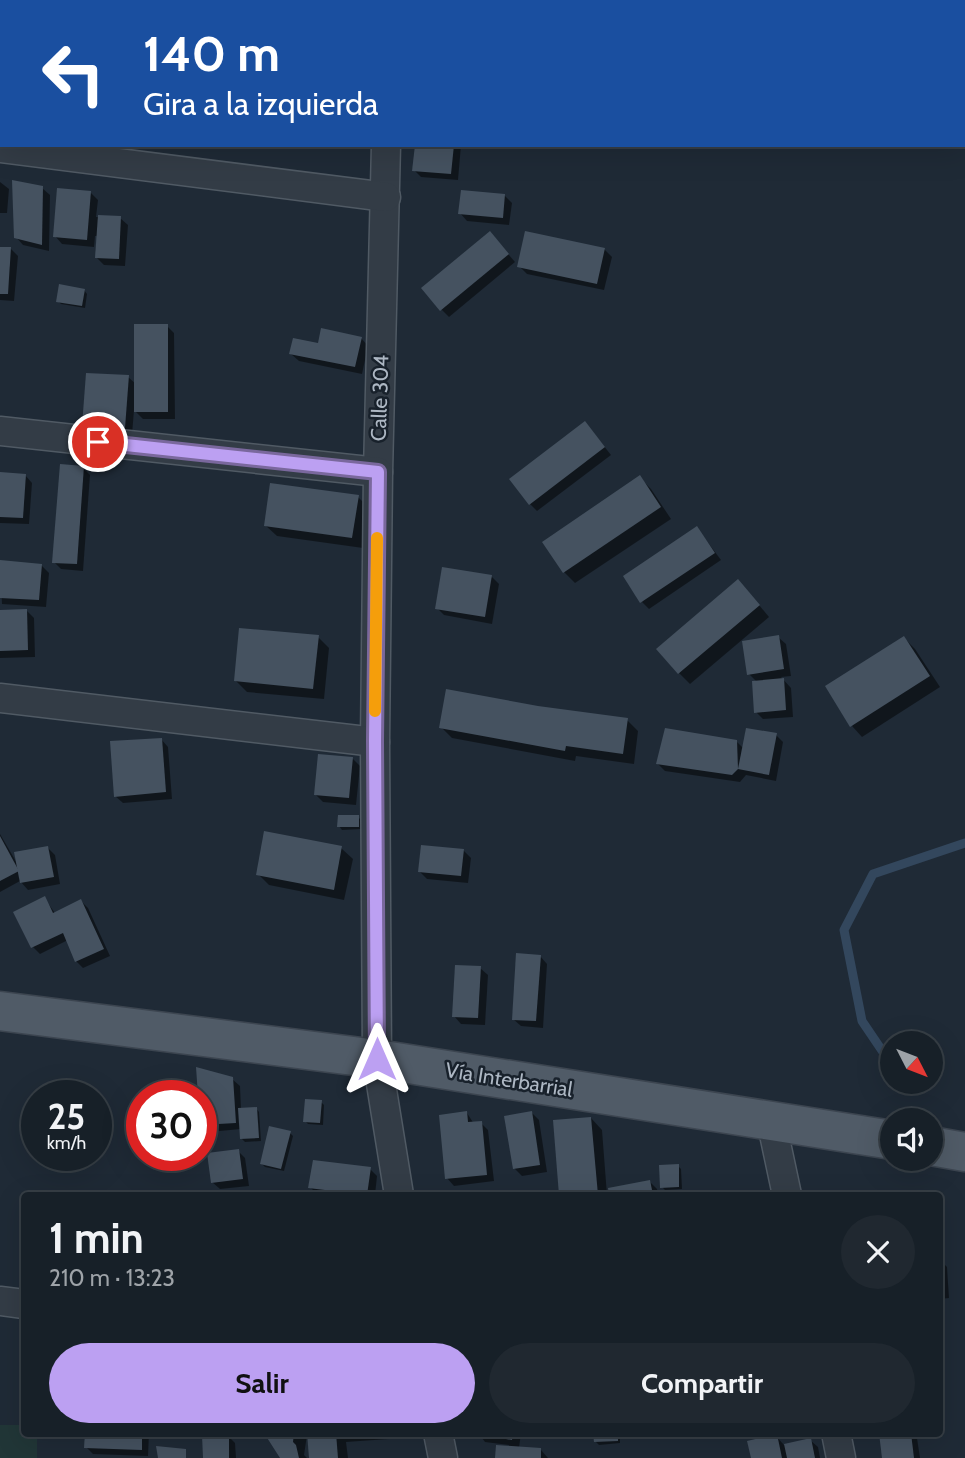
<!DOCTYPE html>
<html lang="es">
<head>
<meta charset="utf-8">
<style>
  :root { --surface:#172028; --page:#202830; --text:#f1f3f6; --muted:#9ea3a8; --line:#363e45; --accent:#bca0f2 }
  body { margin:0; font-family:Cabin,sans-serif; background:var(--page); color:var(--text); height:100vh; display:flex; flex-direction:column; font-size:26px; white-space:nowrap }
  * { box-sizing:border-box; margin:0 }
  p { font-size:23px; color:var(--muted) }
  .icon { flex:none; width:38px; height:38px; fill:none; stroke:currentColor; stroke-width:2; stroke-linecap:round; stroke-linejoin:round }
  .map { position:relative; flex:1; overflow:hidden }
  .details { position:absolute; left:21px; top:1192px; width:922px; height:245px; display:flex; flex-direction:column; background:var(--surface); border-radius:7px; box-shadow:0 7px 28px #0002,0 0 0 2px var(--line) }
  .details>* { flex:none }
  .top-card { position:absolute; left:0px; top:0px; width:966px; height:147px; box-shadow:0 7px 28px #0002,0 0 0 2px var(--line); background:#1a4fa0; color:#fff; overflow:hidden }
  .needle { width:46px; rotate:132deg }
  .controls { position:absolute; left:880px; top:1031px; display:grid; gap:14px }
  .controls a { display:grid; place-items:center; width:63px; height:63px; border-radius:50%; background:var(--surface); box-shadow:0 7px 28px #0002,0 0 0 2px var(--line); font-size:35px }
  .speed { position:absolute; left:21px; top:1080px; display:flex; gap:14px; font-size:35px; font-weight:700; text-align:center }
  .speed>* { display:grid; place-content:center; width:91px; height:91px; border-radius:50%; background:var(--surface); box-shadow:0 7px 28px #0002,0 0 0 2px var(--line); line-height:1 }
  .speed small { font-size:18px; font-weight:400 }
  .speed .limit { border:10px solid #d22; background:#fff; color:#111 }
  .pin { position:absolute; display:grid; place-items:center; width:60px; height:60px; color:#fff; margin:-30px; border:4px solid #fff; border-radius:50%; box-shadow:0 2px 7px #0007 }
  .me { position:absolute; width:77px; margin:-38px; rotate:0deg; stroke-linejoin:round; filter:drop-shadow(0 0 5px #0008) }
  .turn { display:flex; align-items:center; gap:24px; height:147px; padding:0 28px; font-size:32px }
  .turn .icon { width:91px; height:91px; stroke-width:2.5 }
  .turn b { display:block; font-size:49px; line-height:60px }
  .round { display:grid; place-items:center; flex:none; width:74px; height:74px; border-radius:37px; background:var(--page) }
  .headline { display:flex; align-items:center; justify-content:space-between; height:119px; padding:0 28px }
  h1 { font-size:42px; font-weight:700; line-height:52px }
  .primary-button { display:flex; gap:14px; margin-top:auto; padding:14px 28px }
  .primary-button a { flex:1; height:80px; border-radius:42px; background:var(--accent); color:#111; font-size:28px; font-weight:700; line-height:80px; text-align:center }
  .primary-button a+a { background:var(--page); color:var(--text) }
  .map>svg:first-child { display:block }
  .green { fill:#213637 }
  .shadow { fill:#0007 }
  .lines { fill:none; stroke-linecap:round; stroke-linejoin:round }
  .stream { stroke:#33475d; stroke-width:9 }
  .building { fill:#455260 }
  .minor-casing { stroke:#505a64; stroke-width:31 }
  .primary-casing { stroke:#3c4550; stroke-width:41 }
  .minor { stroke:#333c46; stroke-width:28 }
  .primary { stroke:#505b67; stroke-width:38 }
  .route-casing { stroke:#7a689d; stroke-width:18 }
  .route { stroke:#bca0f2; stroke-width:12 }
  .slow { stroke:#f59e0b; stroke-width:12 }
  .labels { text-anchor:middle; stroke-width:5; stroke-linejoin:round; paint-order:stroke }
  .street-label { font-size:21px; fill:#adb7c3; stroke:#18212b }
</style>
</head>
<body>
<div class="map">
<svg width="965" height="1458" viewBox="0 0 965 1458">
  <rect width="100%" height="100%" fill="#1f2a36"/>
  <polygon class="green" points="0,1425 24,1425 24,1433 37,1433 37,1458 0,1458"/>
  <g class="shadow">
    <polygon points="4,0 44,0 44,2"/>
    <polygon points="68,0 97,0 68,2"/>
    <polygon points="265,0 294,0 305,2 265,2"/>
    <polygon points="418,0 458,0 458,2"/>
    <polygon points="559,0 571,0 580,2 559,2"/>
    <polygon points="745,0 815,0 825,2 745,2"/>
    <rect x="0" y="6" width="2" height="45"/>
    <polygon points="0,78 2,78 2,128 0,126"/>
    <polygon points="113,145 136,145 136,147 114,146"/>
    <polygon points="416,145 461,145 458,180 421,177 414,170"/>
    <polygon points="0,182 9,189 7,213 0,213"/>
    <polygon points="42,188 50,195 49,251 23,245 16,237"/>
    <polygon points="91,193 98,200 96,217 120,218 128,225 125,266 104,265 97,258 98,236 95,236 94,247 62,244 55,236"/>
    <polygon points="505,196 512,203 509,225 467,221 460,213"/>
    <polygon points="497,241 515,262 449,317 441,309"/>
    <polygon points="0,248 11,249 18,256 14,301 0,300"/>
    <polygon points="604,249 612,257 604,290 527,274 519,266"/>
    <polygon points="84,290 87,294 85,308 61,304 58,301"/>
    <polygon points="167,326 174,333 175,419 143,419 134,410 132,435 91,432 84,425 128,377 136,384"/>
    <polygon points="361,338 368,346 362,374 299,361 291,354 319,345"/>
    <polygon points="592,431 611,455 537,511 530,504"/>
    <polygon points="83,468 90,475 83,571 61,569 54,562"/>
    <polygon points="0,474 25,475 32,483 29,524 0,523"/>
    <polygon points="640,478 651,489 671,519 575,583 564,572"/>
    <polygon points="358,497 369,508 363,548 277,536 265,525"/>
    <polygon points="697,528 721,560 649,609 642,602"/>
    <polygon points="0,562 41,565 49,573 46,607 2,604"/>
    <polygon points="492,577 499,584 492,624 444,615 437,608"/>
    <polygon points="749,593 769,617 690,684 679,673"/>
    <polygon points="27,611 34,618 35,657 0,658 0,612"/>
    <polygon points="318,637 329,648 324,699 247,692 236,681"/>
    <polygon points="778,637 786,644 791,676 781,677 791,688 793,717 763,719 756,712 757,682 749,674"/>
    <polygon points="904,638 915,649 940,687 862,737 852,726"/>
    <polygon points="538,708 627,720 638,731 634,764 576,756 575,761 452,738 441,727"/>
    <polygon points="776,735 783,742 776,781 746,775 740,782 665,771 658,764 736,741 744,749"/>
    <polygon points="161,739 168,747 172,799 123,803 115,796"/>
    <polygon points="353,759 360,766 356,805 323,802 316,795"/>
    <polygon points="358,817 361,820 361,829 342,830 339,826"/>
    <polygon points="0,834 18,865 48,848 55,855 60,884 28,890 20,881 0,892"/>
    <polygon points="341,848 353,859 344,900 269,885 258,874"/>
    <polygon points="463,850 471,858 468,883 427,879 420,872"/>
    <polygon points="44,898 55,913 81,901 88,908 110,956 83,968 76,961 68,940 40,954 33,947"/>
    <polygon points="540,956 547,964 543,1028 521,1026 513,1019"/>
    <polygon points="480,968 488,975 485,1025 461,1024 454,1016"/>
    <polygon points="232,1079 240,1086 241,1109 256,1108 259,1112 261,1141 245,1142 241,1138 241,1129 209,1132 203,1125 206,1141 201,1143 201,1096"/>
    <polygon points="321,1102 324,1105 323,1125 308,1124 305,1121"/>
    <polygon points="467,1113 474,1124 481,1123 488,1130 494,1181 454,1186 447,1178"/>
    <polygon points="532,1113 539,1120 547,1172 522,1176 514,1168"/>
    <polygon points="591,1118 602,1130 607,1195 561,1195 555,1122"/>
    <polygon points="290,1133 293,1136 284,1171 265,1167 262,1164"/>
    <polygon points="238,1151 245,1158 249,1186 220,1189 212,1182"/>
    <polygon points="678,1166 681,1169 682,1189 665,1190 662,1187"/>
    <polygon points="370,1169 377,1176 375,1195 323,1195 317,1194 310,1187"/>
    <polygon points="650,1182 657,1189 658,1195 611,1195 610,1189"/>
    <polygon points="940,1260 947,1267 949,1298 940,1299"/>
    <polygon points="87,1433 149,1433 148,1456 93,1454 86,1447"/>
    <polygon points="267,1433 431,1433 431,1436 346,1442 348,1458 311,1458 307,1435 304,1455 307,1458 282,1458"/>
    <polygon points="478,1433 521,1433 519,1448 541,1450 548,1458 497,1458 509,1448 509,1445 485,1442"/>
    <polygon points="595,1433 620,1433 620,1443 599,1445 595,1441"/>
    <polygon points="890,1433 913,1433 917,1438 920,1458 884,1458"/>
    <polygon points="228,1436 235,1443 236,1458 205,1458"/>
    <polygon points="776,1436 784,1445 810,1440 818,1447 820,1458 753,1458"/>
  </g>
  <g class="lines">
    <polyline class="stream" points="883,1052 862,1021 844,930 873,874 965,843"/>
  </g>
  <g class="building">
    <polygon points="415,145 454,145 451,174 412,171"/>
    <polygon points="12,180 43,186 42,245 14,238"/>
    <polygon points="57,188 91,191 87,240 53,237"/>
    <polygon points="461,190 505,194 503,218 458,214"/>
    <polygon points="98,215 121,216 119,259 95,258"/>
    <polygon points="490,231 509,254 440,311 421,288"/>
    <polygon points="525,231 605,248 597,284 517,267"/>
    <polygon points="0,247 11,247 8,294 0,294"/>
    <polygon points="59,284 85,289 82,306 56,302"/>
    <rect x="134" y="324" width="34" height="88"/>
    <polygon points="321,328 362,337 355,367 289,354 293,338 318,343"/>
    <polygon points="86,373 129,375 125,428 82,426"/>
    <polygon points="585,421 605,447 529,505 509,479"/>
    <polygon points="60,464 84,466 77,564 52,563"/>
    <polygon points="0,472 26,474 23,518 0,517"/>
    <polygon points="640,475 661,507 563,573 542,542"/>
    <polygon points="270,483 359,495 352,538 264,526"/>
    <polygon points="697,526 715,553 640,603 623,576"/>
    <polygon points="0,560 42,564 39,600 0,598"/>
    <polygon points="442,567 492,575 485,617 435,609"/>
    <polygon points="738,579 760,605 678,674 656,649"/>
    <polygon points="27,609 28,650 0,651 0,610"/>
    <polygon points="239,628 319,635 313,689 234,681"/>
    <polygon points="779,635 784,669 747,675 742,641"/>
    <polygon points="904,636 930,676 850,727 825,686"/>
    <polygon points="784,678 786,710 754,713 752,681"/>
    <polygon points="446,689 538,706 628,718 623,754 566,746 565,751 439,728"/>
    <polygon points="665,728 737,740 738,769 732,775 656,764"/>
    <polygon points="746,728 777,733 769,775 738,769"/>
    <polygon points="162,738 166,792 114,797 110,741"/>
    <polygon points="318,754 353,757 349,798 314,795"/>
    <polygon points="338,815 359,815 359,827 337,827"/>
    <polygon points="264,831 342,846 334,890 256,875"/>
    <polygon points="0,836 19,871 0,881"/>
    <polygon points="421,845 464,849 461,876 418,872"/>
    <polygon points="48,846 54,877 20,883 14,852"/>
    <polygon points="45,896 53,913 81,899 104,949 75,962 63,933 31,948 13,912"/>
    <polygon points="516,953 541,955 536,1021 512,1020"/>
    <polygon points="455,965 481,966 478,1018 452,1017"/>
    <polygon points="196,1067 233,1077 236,1123 201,1125 201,1096 198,1096"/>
    <polygon points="305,1099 322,1100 320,1123 303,1122"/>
    <polygon points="257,1107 259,1138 240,1139 238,1108"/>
    <polygon points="467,1111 468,1122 482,1121 487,1175 445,1179 439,1115"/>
    <polygon points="532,1111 540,1165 513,1169 504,1116"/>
    <polygon points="591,1117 598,1195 559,1195 553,1120"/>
    <polygon points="269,1126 291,1131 281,1169 260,1164"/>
    <polygon points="239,1149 243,1179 211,1183 207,1153"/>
    <polygon points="313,1160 371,1167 367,1195 308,1188"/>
    <polygon points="679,1164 679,1187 660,1188 659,1165"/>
    <polygon points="650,1180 653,1195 609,1195 608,1188"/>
    <polygon points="85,1433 142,1433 142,1450 84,1448"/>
    <polygon points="264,1433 294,1433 293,1442 296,1445 299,1458 280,1458"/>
    <polygon points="307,1433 336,1433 338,1458 309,1458"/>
    <polygon points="473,1433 513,1433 512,1440"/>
    <polygon points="593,1433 618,1433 618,1441 594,1442"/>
    <polygon points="879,1433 911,1433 914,1458 882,1458"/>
    <polygon points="229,1434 229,1458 203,1458 202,1435"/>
    <polygon points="777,1434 782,1458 751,1458 747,1441"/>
    <polygon points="811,1438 815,1458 787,1458 784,1444"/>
    <polygon points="496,1445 541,1448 541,1458 495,1458"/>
    <polygon points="156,1446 186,1449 186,1458 158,1458"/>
  </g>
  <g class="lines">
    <defs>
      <g id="minor">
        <polyline points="387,2 387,0"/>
        <polyline points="386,145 378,472 375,742 377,1059 399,1195"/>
        <polyline points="0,148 386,197"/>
        <polyline points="0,431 378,472"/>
        <polyline points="0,698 375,742"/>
        <polyline points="771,1120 787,1195"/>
        <polyline points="0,1301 24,1304"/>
        <polyline points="438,1433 443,1458"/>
        <polyline points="836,1433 841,1458"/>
      </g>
      <g id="primary">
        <polyline points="0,1011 377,1059 892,1140"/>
        <polyline points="931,1146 965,1152"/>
      </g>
    </defs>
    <use href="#minor" class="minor-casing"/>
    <use href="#primary" class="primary-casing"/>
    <use href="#minor" class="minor"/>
    <use href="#primary" class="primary"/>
  </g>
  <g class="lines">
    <defs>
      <polyline id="route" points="98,442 378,472 375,741 377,1059"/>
    </defs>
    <use href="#route" class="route-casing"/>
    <use href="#route" class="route"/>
    <polyline class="slow" points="375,711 377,538"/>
  </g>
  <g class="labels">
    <g class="street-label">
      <text transform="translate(380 398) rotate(-88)" y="7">Calle 304</text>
      <text transform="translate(509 1080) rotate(9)" y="7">Vía Interbarrial</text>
    </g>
  </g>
</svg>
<div class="controls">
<a><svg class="needle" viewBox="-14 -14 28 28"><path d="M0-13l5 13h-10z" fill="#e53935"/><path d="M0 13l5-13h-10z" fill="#9ea3a8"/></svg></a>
<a><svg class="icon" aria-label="sound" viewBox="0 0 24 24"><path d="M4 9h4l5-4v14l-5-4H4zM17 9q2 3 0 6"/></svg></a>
</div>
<div class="speed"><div>25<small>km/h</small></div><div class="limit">30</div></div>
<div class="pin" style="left:98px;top:442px;background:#d93025"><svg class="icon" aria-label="arrive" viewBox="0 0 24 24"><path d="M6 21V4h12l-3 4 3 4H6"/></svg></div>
<svg class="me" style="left:377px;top:1059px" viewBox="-20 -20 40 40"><path d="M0-17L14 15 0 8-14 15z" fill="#bca0f2" stroke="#fff" stroke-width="4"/></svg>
<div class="top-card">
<div class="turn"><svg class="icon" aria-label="left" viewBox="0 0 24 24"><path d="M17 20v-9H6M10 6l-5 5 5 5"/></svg><div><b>140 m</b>Gira a la izquierda</div></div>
</div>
<section class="details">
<div class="headline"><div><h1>1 min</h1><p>210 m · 13:23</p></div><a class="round"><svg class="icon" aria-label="close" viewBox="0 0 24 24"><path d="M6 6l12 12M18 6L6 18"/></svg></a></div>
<div class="primary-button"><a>Salir</a><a>Compartir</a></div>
</section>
</div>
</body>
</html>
